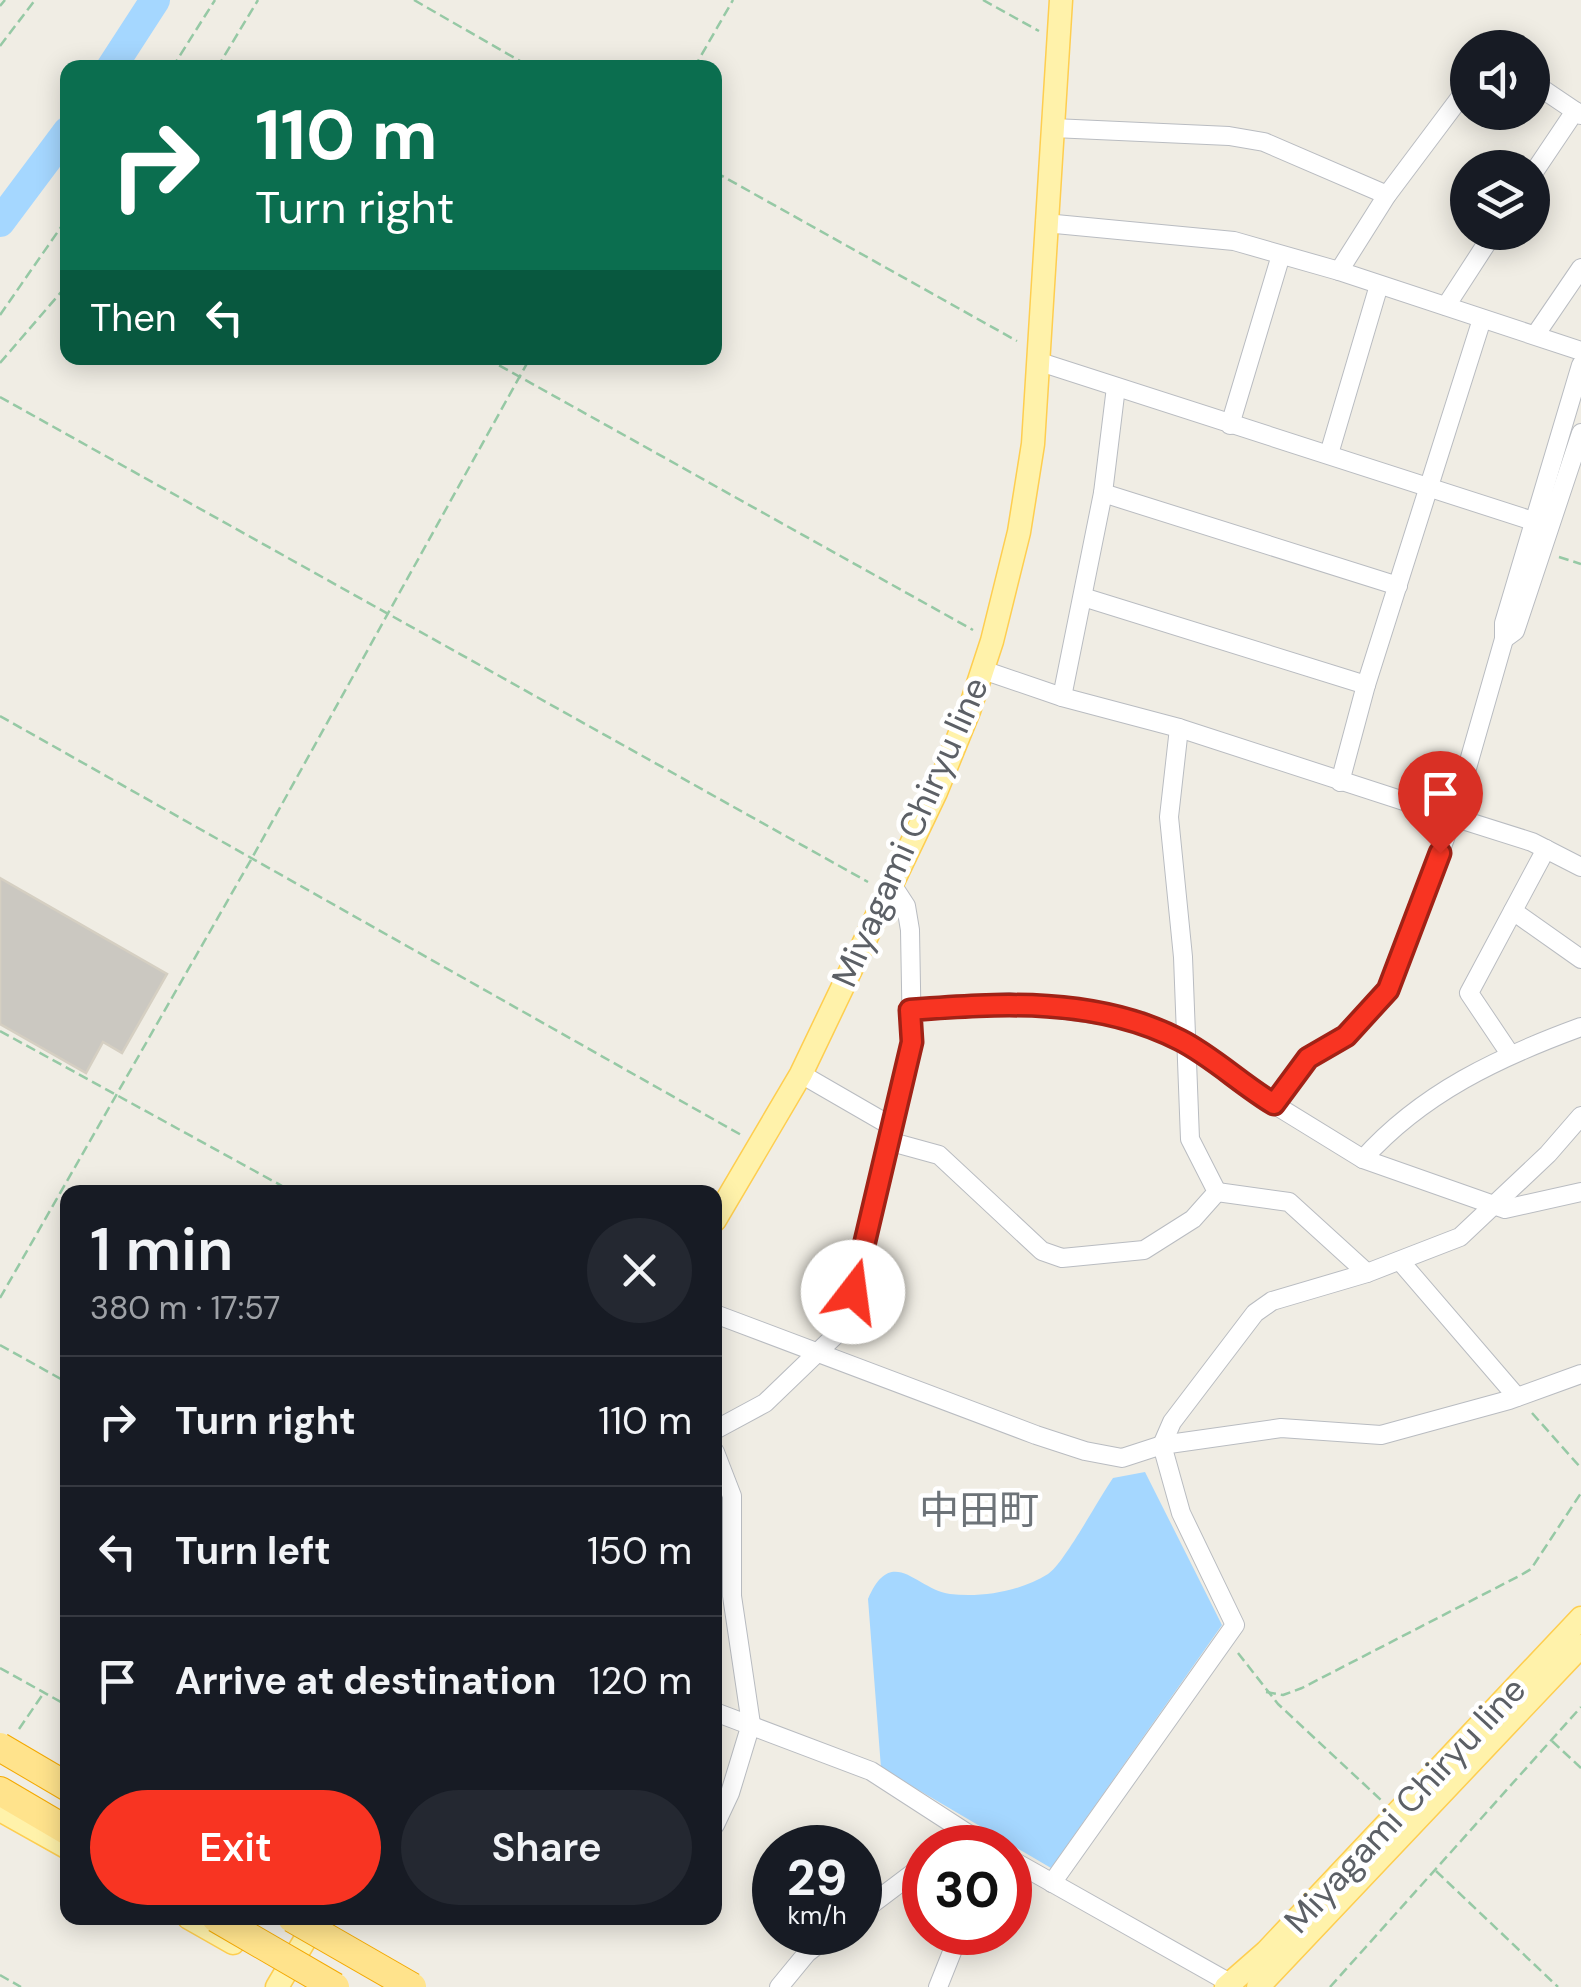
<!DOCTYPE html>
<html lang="en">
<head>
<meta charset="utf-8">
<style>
  :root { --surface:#171b24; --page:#242831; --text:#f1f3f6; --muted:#9ea1a6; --line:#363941; --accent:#f83422 }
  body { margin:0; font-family:"DM Sans","Noto Sans JP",sans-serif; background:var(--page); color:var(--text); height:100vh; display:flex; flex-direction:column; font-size:38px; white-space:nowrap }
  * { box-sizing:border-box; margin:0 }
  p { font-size:32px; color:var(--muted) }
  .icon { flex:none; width:55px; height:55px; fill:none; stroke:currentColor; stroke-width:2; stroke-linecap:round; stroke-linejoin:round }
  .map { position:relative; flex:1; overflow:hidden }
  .drawer { position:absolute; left:60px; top:1185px; width:662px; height:740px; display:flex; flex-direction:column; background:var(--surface); border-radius:20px; box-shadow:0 5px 25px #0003 }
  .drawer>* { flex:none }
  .top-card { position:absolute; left:60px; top:60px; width:662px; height:305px; border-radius:20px; box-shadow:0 5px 25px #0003; background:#0b6e4f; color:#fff; overflow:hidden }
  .buttons { position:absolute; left:1450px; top:30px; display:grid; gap:20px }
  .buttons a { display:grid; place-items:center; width:100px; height:100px; border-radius:50%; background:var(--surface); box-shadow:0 5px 25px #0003; font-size:50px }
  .speed { position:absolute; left:752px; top:1825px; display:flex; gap:20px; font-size:50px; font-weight:700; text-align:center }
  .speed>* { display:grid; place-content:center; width:130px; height:130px; border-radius:50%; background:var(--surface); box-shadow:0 5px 25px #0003; line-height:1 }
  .speed small { font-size:25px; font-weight:400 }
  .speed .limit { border:15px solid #d22; background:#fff; color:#111 }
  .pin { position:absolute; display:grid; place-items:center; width:85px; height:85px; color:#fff; margin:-102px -42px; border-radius:50% 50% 50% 0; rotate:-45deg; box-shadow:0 0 10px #0007 }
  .pin .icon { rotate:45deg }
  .me { position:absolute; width:110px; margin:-55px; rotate:15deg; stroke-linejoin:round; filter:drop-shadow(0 0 8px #0008) }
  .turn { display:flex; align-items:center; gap:35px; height:210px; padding:0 30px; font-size:45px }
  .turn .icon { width:130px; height:130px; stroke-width:2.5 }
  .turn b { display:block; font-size:70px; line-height:85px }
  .then { display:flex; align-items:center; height:95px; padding:0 30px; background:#0003; gap:20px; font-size:38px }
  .round { display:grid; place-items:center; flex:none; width:105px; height:105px; border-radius:52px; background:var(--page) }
  .headline { display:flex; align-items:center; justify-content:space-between; height:170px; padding:0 30px }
  h1 { font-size:60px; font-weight:600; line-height:75px }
  .button { display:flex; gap:20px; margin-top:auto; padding:20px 30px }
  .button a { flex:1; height:115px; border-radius:60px; background:var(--accent); color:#fff; font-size:40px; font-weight:600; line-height:115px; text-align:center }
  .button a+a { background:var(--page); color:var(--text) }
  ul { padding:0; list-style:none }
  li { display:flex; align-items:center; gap:30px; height:130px; padding:0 30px; border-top:2px solid var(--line) }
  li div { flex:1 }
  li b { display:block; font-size:38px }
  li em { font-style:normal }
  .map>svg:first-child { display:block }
  .water { fill:#a5d7ff }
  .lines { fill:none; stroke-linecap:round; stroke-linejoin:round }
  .river { stroke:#a5d7ff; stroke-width:30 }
  .building { fill:#cbc8c1; stroke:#d5cfc2; stroke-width:2.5 }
  .minor-casing { stroke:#b9bcc1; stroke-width:20 }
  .major-casing { stroke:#fece50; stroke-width:25 }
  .highway-casing { stroke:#f4a900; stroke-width:30 }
  .path { stroke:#96c9a5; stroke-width:2.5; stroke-dasharray:10 5; stroke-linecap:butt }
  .minor { stroke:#fff; stroke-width:18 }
  .major { stroke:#fff2aa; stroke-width:22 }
  .highway { stroke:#ffe38c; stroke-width:28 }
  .highway-bridge-casing { stroke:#f4a900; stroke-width:30; stroke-linecap:butt }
  .highway-bridge { stroke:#ffe38c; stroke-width:28 }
  .route-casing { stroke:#a12216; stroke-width:25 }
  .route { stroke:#f83422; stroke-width:18 }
  .labels { text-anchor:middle; stroke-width:9; stroke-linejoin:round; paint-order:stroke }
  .street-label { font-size:35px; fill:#5c6066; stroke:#fff }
  .quarter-label { font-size:40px; fill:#6d7378; stroke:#fff }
</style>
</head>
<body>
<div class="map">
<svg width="1581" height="1987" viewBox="0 0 1581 1987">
  <rect width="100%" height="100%" fill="#f0ede4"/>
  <path class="water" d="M1145 1472 1222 1625 1051 1868 881 1768 868 1599C892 1543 917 1590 950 1594 982 1598 1021 1591 1048 1574 1063 1565 1099 1498 1113 1478Z"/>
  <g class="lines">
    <g class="river">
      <polyline points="111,68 155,0"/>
      <polyline points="0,222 68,131"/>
    </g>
  </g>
  <polygon class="building" points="0,878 167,974 122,1053 103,1042 86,1073 0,1024"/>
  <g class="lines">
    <defs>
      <g id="minor">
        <polyline points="1532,82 1581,115"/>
        <polyline points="1053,128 1229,136 1264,142 1387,195"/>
        <polyline points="1532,175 1575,111"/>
        <polyline points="1045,223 1234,241 1339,271 1581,351"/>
        <polyline points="1339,271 1387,195 1468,87"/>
        <polyline points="1446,306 1494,232"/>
        <polyline points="1536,334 1581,268"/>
        <polyline points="1040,362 1533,521"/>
        <polyline points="1230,425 1281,255"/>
        <polyline points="1329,454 1379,285"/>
        <polyline points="1103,493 1398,586"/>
        <polyline points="1083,597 1366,685"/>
        <polyline points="1504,639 1515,631 1581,433"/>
        <polyline points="983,670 1062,697 1179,728 1453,817 1504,639 1504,623 1581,365"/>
        <polyline points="1062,697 1103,493 1116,387"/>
        <polyline points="1340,782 1366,685 1482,319"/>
        <polyline points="1513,911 1581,959"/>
        <polyline points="910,1009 1009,1002 1142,1021 1185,1042 1241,1084 1363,1159 1505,1209 1581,1192"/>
        <polyline points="1510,1054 1469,993 1546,849"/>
        <polyline points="801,1074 891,1126"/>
        <polyline points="1275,1104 1308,1059 1346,1036 1388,991 1453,817 1532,842 1581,867"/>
        <polyline points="888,1141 939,1155 1042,1251 1062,1258 1144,1250 1193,1219 1217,1192 1190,1139 1183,957 1169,817 1179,728"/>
        <path d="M1363 1159C1422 1093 1499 1057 1581 1027"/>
        <polyline points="1217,1192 1289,1202 1367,1273"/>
        <polyline points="1400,1261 1517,1397"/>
        <polyline points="715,1314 1036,1435 1085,1451 1122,1458 1162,1445 1281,1428 1381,1435 1509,1400 1581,1374"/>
        <polyline points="715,1430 765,1403 844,1327 912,1042 910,930 906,906 891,883"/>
        <polyline points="715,1452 732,1496 732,1596 751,1724 730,1793 715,1825"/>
        <polyline points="715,1712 871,1771 990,1848"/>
        <polyline points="946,1848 965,1833"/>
        <polyline points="1010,1859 1230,1983"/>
        <polyline points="1052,1883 1235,1625 1181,1513 1162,1445 1172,1422 1255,1313 1272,1301 1367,1273 1460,1237 1548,1154 1581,1116"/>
        <polyline points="860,1913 925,1864"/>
        <polyline points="779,1987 807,1953 834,1932"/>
        <polyline points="938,1987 960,1932"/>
      </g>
      <g id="major">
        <polyline points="715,1220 801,1074 936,792 969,711 992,641 1019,532 1033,444 1061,0"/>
        <polyline points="0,1810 68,1848"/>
        <polyline points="189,1918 233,1943"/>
        <polyline points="277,1987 318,1918"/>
        <polyline points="1226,1987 1266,1952 1581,1618"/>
        <polyline points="1258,1987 1581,1646"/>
      </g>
      <polyline id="highway" points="0,1791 68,1831"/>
    </defs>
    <use href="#minor" class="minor-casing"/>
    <use href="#major" class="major-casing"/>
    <use href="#highway" class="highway-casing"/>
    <g class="path">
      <polyline points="414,0 532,68"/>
      <polyline points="983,0 1039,31"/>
      <polyline points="0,6 5,0"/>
      <polyline points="0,46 35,0"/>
      <polyline points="172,68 215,0"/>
      <polyline points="217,68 258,0"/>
      <polyline points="694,68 733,0"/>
      <polyline points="715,172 1017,341"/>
      <polyline points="0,315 68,217"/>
      <polyline points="486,358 973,630"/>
      <polyline points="0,363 68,284"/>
      <polyline points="0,397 868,882"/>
      <polyline points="1559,557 1581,564"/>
      <polyline points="0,716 743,1136"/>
      <polyline points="0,1031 293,1192"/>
      <polyline points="0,1298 252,858 530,358"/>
      <polyline points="0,1345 68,1383"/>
      <polyline points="1532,1413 1581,1468"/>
      <polyline points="1238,1653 1278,1704 1381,1800"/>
      <polyline points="0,1668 68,1706"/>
      <polyline points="1266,1692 1283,1695 1302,1688 1521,1575 1531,1569 1581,1493"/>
      <polyline points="19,1729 43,1694"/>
      <polyline points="1552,1741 1581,1768"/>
      <polyline points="1436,1871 1558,1987"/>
      <polyline points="0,1975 21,1987"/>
      <polyline points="1330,1987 1581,1707"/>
    </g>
    <use href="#minor" class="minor"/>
    <use href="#major" class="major"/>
    <use href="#highway" class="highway"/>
    <defs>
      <g id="highway-bridge">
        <polyline points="0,1747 68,1787"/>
        <polyline points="216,1918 335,1987"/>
        <polyline points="292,1918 412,1987"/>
      </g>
    </defs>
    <use href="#highway-bridge" class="highway-bridge-casing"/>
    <use href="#highway-bridge" class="highway-bridge"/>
  </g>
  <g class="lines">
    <defs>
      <path id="route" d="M853 1292 912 1042 910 1010C1000 1003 1097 997 1180 1040 1212 1056 1242 1085 1274 1104L1308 1058 1346 1036 1388 990 1440 853"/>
    </defs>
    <use href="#route" class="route-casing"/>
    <use href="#route" class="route"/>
  </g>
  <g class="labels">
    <g class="street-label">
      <text transform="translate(910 832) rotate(-66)" y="12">Miyagami Chiryu line</text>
      <text transform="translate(1405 1805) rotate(-47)" y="12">Miyagami Chiryu line</text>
    </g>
    <g class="quarter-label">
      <text x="979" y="1524">中田町</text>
    </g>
  </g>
</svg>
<div class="buttons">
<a><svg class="icon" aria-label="sound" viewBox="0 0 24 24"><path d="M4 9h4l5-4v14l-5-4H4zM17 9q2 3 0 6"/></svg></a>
<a><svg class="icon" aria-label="layers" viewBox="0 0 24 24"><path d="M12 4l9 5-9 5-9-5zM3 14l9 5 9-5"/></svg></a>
</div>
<div class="speed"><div>29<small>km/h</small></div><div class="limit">30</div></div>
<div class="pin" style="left:1440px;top:853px;background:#d93025"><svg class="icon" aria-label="arrive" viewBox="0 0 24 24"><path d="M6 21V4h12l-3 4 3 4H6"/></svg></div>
<svg class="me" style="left:853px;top:1292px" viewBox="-20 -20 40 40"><circle r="19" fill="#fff"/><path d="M0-13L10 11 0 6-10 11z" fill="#f83422"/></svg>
<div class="top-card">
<div class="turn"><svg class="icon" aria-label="right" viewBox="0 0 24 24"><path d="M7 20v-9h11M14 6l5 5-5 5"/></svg><div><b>110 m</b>Turn right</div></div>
<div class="then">Then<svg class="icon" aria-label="left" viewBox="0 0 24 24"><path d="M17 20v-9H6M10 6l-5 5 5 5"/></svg></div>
</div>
<section class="drawer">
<div class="headline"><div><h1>1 min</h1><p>380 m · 17:57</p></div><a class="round"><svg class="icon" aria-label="close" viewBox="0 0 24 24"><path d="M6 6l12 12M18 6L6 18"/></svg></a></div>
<ul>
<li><svg class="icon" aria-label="right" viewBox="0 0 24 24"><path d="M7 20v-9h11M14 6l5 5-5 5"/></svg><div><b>Turn right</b></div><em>110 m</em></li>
<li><svg class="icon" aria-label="left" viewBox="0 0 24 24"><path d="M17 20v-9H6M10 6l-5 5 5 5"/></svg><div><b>Turn left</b></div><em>150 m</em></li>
<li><svg class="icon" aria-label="arrive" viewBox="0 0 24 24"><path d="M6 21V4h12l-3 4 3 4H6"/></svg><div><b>Arrive at destination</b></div><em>120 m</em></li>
</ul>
<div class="button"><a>Exit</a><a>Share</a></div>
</section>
</div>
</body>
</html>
